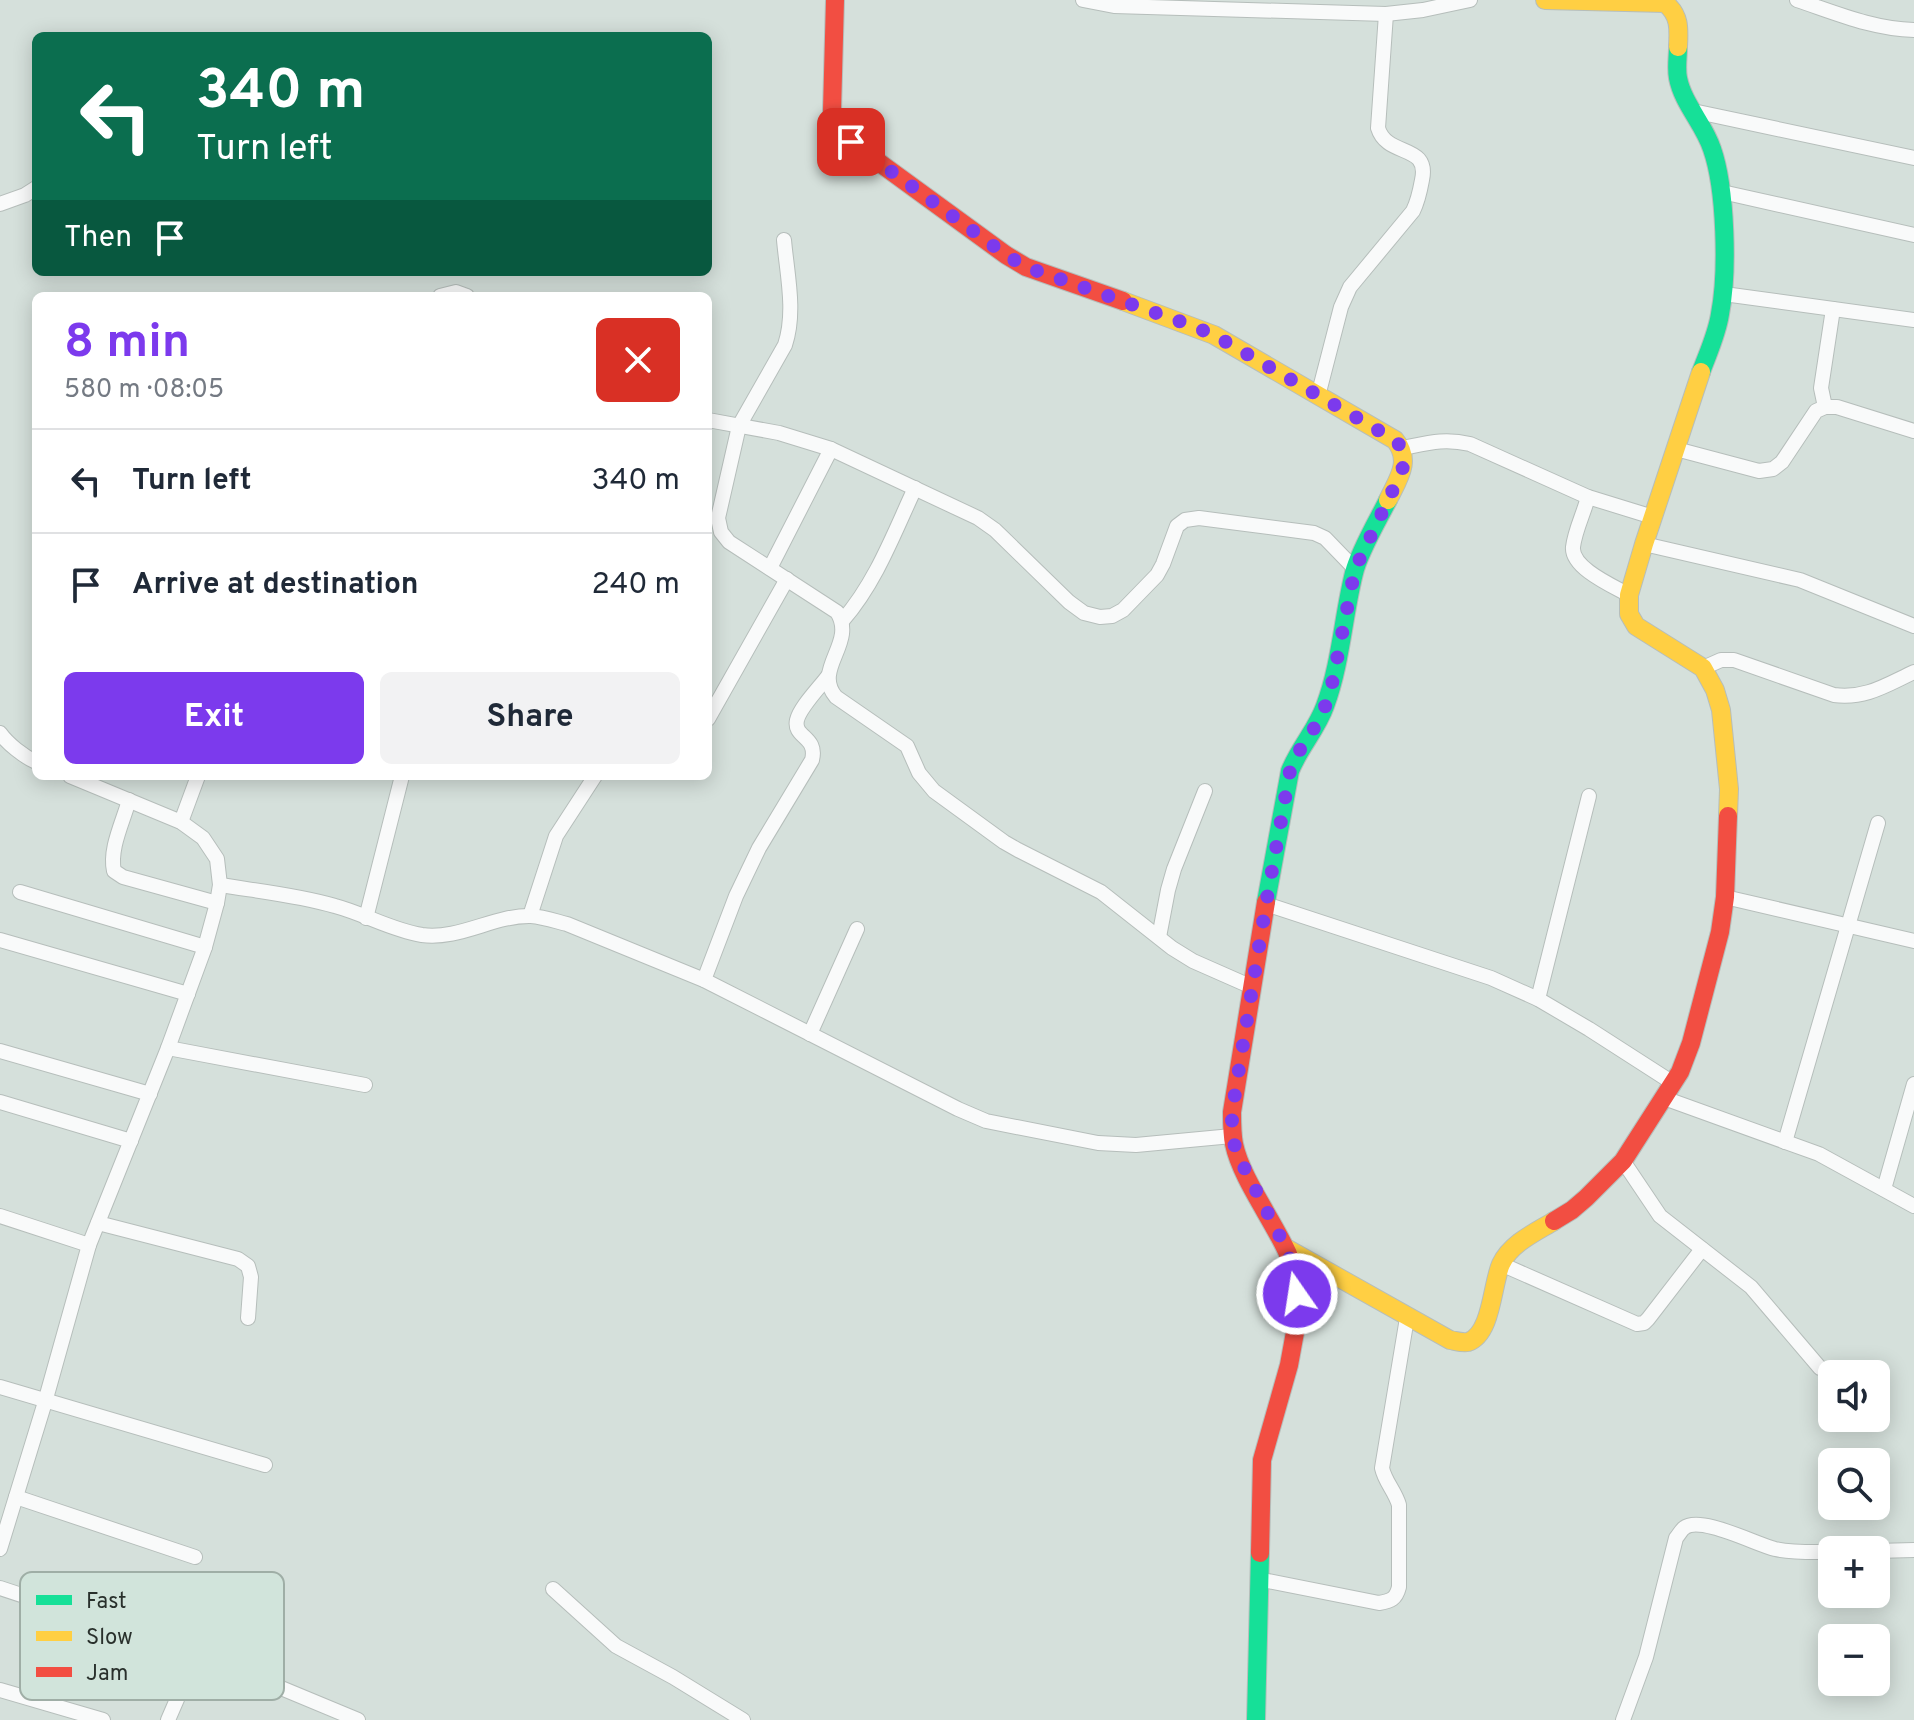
<!DOCTYPE html>
<html lang="en">
<head>
<meta charset="utf-8">
<style>
  :root { --surface:#fff; --page:#f2f2f3; --text:#1f2937; --muted:#747a83; --line:#e0e1e3; --accent:#7c3aed }
  body { margin:0; font-family:Overpass,sans-serif; background:var(--page); color:var(--text); height:100vh; display:flex; flex-direction:column; font-size:30px; white-space:nowrap }
  * { box-sizing:border-box; margin:0 }
  p { font-size:26px; color:var(--muted) }
  .icon { flex:none; width:44px; height:44px; fill:none; stroke:currentColor; stroke-width:2; stroke-linecap:round; stroke-linejoin:round }
  .map { position:relative; flex:1; overflow:hidden }
  .drawer { position:absolute; left:32px; top:292px; width:680px; height:488px; display:flex; flex-direction:column; background:var(--surface); border-radius:12px; box-shadow:0 4px 20px #0003 }
  .drawer>* { flex:none }
  .guide { position:absolute; left:32px; top:32px; width:680px; height:244px; border-radius:12px; box-shadow:0 4px 20px #0003; background:#0b6e4f; color:#fff; overflow:hidden }
  .controls { position:absolute; left:1818px; top:1360px; display:grid; gap:16px }
  .controls a { display:grid; place-items:center; width:72px; height:72px; border-radius:12px; background:var(--surface); box-shadow:0 4px 20px #0003; font-size:40px }
  .pin { position:absolute; display:grid; place-items:center; width:68px; height:68px; color:#fff; margin:-34px; border-radius:16px; box-shadow:0 4px 12px #0006 }
  .me { position:absolute; width:88px; margin:-44px; rotate:347deg; stroke-linejoin:round; filter:drop-shadow(0 0 6px #0008) }
  .turn { display:flex; align-items:center; gap:28px; height:168px; padding:0 32px; font-size:36px }
  .turn .icon { width:104px; height:104px; stroke-width:2.5 }
  .turn b { display:block; font-size:56px; line-height:68px }
  .then { display:flex; align-items:center; height:76px; padding:0 32px; background:#0003; gap:16px; font-size:30px }
  .round { display:grid; place-items:center; flex:none; width:84px; height:84px; border-radius:12px; background:var(--page) }
  .head { display:flex; align-items:center; justify-content:space-between; height:136px; padding:0 32px }
  h1 { font-size:48px; font-weight:700; line-height:60px; color:var(--accent) }
  .primary-button { display:flex; gap:16px; margin-top:auto; padding:16px 32px }
  .primary-button a { flex:1; height:92px; border-radius:12px; background:var(--accent); color:#fff; font-size:32px; font-weight:700; line-height:92px; text-align:center }
  .primary-button a+a { background:var(--page); color:var(--text) }
  ul { padding:0; list-style:none }
  li { display:flex; align-items:center; gap:24px; height:104px; padding:0 32px; border-top:2px solid var(--line) }
  li div { flex:1 }
  li b { display:block; font-size:30px }
  li em { font-style:normal }
  .map>svg:first-child { display:block }
  .lines { fill:none; stroke-linecap:round; stroke-linejoin:round }
  .street-casing { stroke:#b6bebb; stroke-width:16 }
  .fast-casing { stroke:#b6bebb; stroke-width:20 }
  .slow-casing { stroke:#b6bebb; stroke-width:20 }
  .jam-casing { stroke:#b6bebb; stroke-width:20 }
  .street { stroke:#f9fafa; stroke-width:14 }
  .fast { stroke:#16e098; stroke-width:18 }
  .slow { stroke:#ffcf43; stroke-width:18 }
  .jam { stroke:#f24e42; stroke-width:18 }
  .route { stroke:#7c3aed; stroke-width:14; stroke-dasharray:0 25.2 }
  .key { fill:#d1e4db; stroke:#9faea6; stroke-width:2 }
  .key-label { font-size:22px; fill:#29302c }
</style>
</head>
<body>
<div class="map">
<svg width="1914" height="1720" viewBox="0 0 1914 1720">
  <rect width="100%" height="100%" fill="#d5e0db"/>
  <g class="lines">
    <defs>
      <g id="street">
        <polyline points="1083,0 1114,6 1386,14 1423,10 1470,0"/>
        <path d="M1797 0C1836 13 1873 29 1914 30"/>
        <polyline points="1693,111 1914,158"/>
        <polyline points="1722,192 1914,235"/>
        <polyline points="0,204 25,195 36,188"/>
        <path d="M784 240C787 274 796 312 785 345L739 426 718 518 721 532 729 542 837 612C857 643 812 669 836 697L907 746 919 773 934 791 1004 842 1018 850 1101 892 1172 948 1193 961 1252 987"/>
        <polyline points="1724,294 1914,320"/>
        <polyline points="440,296 456,292 467,296"/>
        <path d="M1318 396 1341 307 1350 287 1413 211C1418 201 1420 191 1422 180 1430 143 1387 158 1378 128L1386 14"/>
        <polyline points="1825,407 1821,388 1833,309"/>
        <polyline points="708,420 779,433 831,449 978,518 995,530 1069,602 1084,613 1100,617 1112,616 1123,610 1157,575 1163,564 1177,526 1185,520 1199,518 1314,533 1325,538 1355,569"/>
        <path d="M1403 448C1428 443 1444 438 1470 444L1588 497 1653 517"/>
        <polyline points="1676,449 1759,471 1773,469 1782,462 1816,411 1825,407 1837,407 1914,431"/>
        <path d="M1588 497C1584 513 1575 530 1573 547 1571 568 1613 586 1629 595"/>
        <polyline points="1644,544 1800,580 1914,626"/>
        <polyline points="770,568 831,449"/>
        <path d="M843 620C876 582 894 533 915 488"/>
        <path d="M1703 668 1721 660H1734L1834 695C1866 699 1886 685 1914 672"/>
        <polyline points="708,719 787,579"/>
        <path d="M0 733C8 744 23 756 36 762"/>
        <path d="M129 800C123 822 109 849 114 871L123 877 217 903"/>
        <polyline points="181,822 198,776"/>
        <path d="M220 885C257 891 298 895 335 906 365 914 391 930 422 935 460 940 494 915 531 916 543 917 555 921 567 924L704 980 958 1109 986 1121 1098 1143 1136 1145 1232 1136"/>
        <polyline points="20,892 205,947"/>
        <polyline points="1725,897 1914,941"/>
        <polyline points="1266,904 1491,978 1538,999 1589,1029 1673,1083"/>
        <polyline points="530,916 556,836 595,776"/>
        <polyline points="366,918 402,776"/>
        <polyline points="1159,937 1168,890 1174,869 1205,791"/>
        <polyline points="0,940 188,994"/>
        <path d="M704 980 736 896 759 848 812 760C818 736 793 738 797 720 800 707 820 687 828 676"/>
        <polyline points="1538,999 1589,796"/>
        <polyline points="810,1034 857,929"/>
        <polyline points="168,1048 365,1085"/>
        <polyline points="0,1051 150,1094"/>
        <polyline points="1664,1098 1819,1154 1914,1206"/>
        <polyline points="0,1102 131,1141"/>
        <polyline points="1785,1142 1878,823"/>
        <polyline points="1623,1161 1660,1216 1751,1287 1820,1368"/>
        <polyline points="1884,1189 1914,1084"/>
        <polyline points="0,1216 89,1245"/>
        <polyline points="98,1223 238,1259 248,1266 251,1277 248,1318"/>
        <polyline points="1501,1264 1637,1324 1644,1323 1648,1319 1702,1249"/>
        <polyline points="0,1387 265,1465"/>
        <polyline points="16,1497 195,1557"/>
        <polyline points="0,1549 45,1402 89,1245 168,1048 205,947 217,903 220,885 217,859 203,838 181,822 70,776"/>
        <polyline points="1876,1551 1914,1550"/>
        <path d="M1258 1579 1379 1603C1391 1601 1396 1599 1399 1587V1505C1395 1491 1385 1482 1382 1468L1407 1318"/>
        <polyline points="0,1588 197,1653 358,1720"/>
        <polyline points="553,1589 616,1646 673,1677 743,1720"/>
        <polyline points="0,1690 103,1720"/>
        <polyline points="168,1720 197,1653"/>
        <path d="M1623 1720 1646 1657 1676 1538C1678 1536 1682 1529 1684 1528 1700 1515 1755 1544 1775 1549 1793 1553 1813 1552 1832 1552"/>
      </g>
      <g id="fast">
        <path d="M1678 47C1678 57 1676 68 1678 78 1683 104 1704 124 1712 149 1726 189 1728 273 1720 314 1717 334 1708 353 1701 372"/>
        <path d="M1266 902 1290 771C1299 748 1317 729 1325 706 1341 663 1343 617 1354 573 1359 552 1378 520 1388 500"/>
        <polyline points="1256,1720 1260,1553"/>
      </g>
      <g id="slow">
        <path d="M1545 0 1665 3C1680 15 1679 29 1678 47"/>
        <path d="M1123 301 1214 335 1395 440C1412 461 1398 479 1388 500"/>
        <polyline points="1701,372 1644,544 1629,595 1629,614 1636,626 1703,668 1715,690 1721,710 1729,789 1728,816"/>
        <path d="M1286 1248 1450 1340C1456 1341 1462 1343 1468 1342 1492 1334 1492 1284 1501 1264 1511 1243 1536 1232 1554 1221"/>
      </g>
      <g id="jam">
        <polyline points="835,0 832,111 837,126 851,142 1006,255 1026,267 1123,301"/>
        <polyline points="1554,1221 1572,1210 1586,1198 1623,1161 1680,1072 1691,1043 1720,932 1725,897 1728,816"/>
        <path d="M1260 1553 1262 1460 1289 1365 1298 1316 1297 1293 1293 1269 1288 1254C1273 1220 1241 1178 1234 1144 1232 1134 1232 1123 1232 1112L1266 902"/>
      </g>
    </defs>
    <use href="#street" class="street-casing"/>
    <use href="#fast" class="fast-casing"/>
    <use href="#slow" class="slow-casing"/>
    <use href="#jam" class="jam-casing"/>
    <use href="#street" class="street"/>
    <use href="#fast" class="fast"/>
    <use href="#slow" class="slow"/>
    <use href="#jam" class="jam"/>
  </g>
  <g class="lines">
    <path class="route" d="M851 142 1006 255 1026 267 1190 325 1214 335 1395 440C1405 450 1405 458 1402 471L1355 569 1332 684 1326 704 1320 719 1296 756 1290 771 1266 904 1232 1112V1136L1237 1154 1286 1248 1294 1272 1297 1294"/>
  </g>
  <rect x="20" y="1572" width="264" height="128" rx="12" class="key"/>
  <rect x="36" y="1595" width="36" height="10" fill="#16e098"/>
  <rect x="36" y="1631" width="36" height="10" fill="#ffcf43"/>
  <rect x="36" y="1667" width="36" height="10" fill="#f24e42"/>
  <g class="key-label">
    <text x="86" y="1608">Fast</text>
    <text x="86" y="1644">Slow</text>
    <text x="86" y="1680">Jam</text>
  </g>
</svg>
<div class="controls">
<a><svg class="icon" aria-label="sound" viewBox="0 0 24 24"><path d="M4 9h4l5-4v14l-5-4H4zM17 9q2 3 0 6"/></svg></a>
<a><svg class="icon" aria-label="search" viewBox="0 0 24 24"><circle cx="10" cy="10" r="6"/><path d="M15 15l6 6"/></svg></a>
<a>+</a>
<a>−</a>
</div>
<div class="pin" style="left:851px;top:142px;background:#d93025"><svg class="icon" aria-label="arrive" viewBox="0 0 24 24"><path d="M6 21V4h12l-3 4 3 4H6"/></svg></div>
<svg class="me" style="left:1297px;top:1294px" viewBox="-20 -20 40 40"><circle r="17" fill="#7c3aed" stroke="#fff" stroke-width="3"/><path d="M0-11L8 9 0 5-8 9z" fill="#fff"/></svg>
<div class="guide">
<div class="turn"><svg class="icon" aria-label="left" viewBox="0 0 24 24"><path d="M17 20v-9H6M10 6l-5 5 5 5"/></svg><div><b>340 m</b>Turn left</div></div>
<div class="then">Then<svg class="icon" aria-label="arrive" viewBox="0 0 24 24"><path d="M6 21V4h12l-3 4 3 4H6"/></svg></div>
</div>
<section class="drawer">
<div class="head"><div><h1>8 min</h1><p>580 m · 08:05</p></div><a class="round" style="background:#d93025;color:#fff"><svg class="icon" aria-label="close" viewBox="0 0 24 24"><path d="M6 6l12 12M18 6L6 18"/></svg></a></div>
<ul>
<li><svg class="icon" aria-label="left" viewBox="0 0 24 24"><path d="M17 20v-9H6M10 6l-5 5 5 5"/></svg><div><b>Turn left</b></div><em>340 m</em></li>
<li><svg class="icon" aria-label="arrive" viewBox="0 0 24 24"><path d="M6 21V4h12l-3 4 3 4H6"/></svg><div><b>Arrive at destination</b></div><em>240 m</em></li>
</ul>
<div class="primary-button"><a>Exit</a><a>Share</a></div>
</section>
</div>
</body>
</html>
